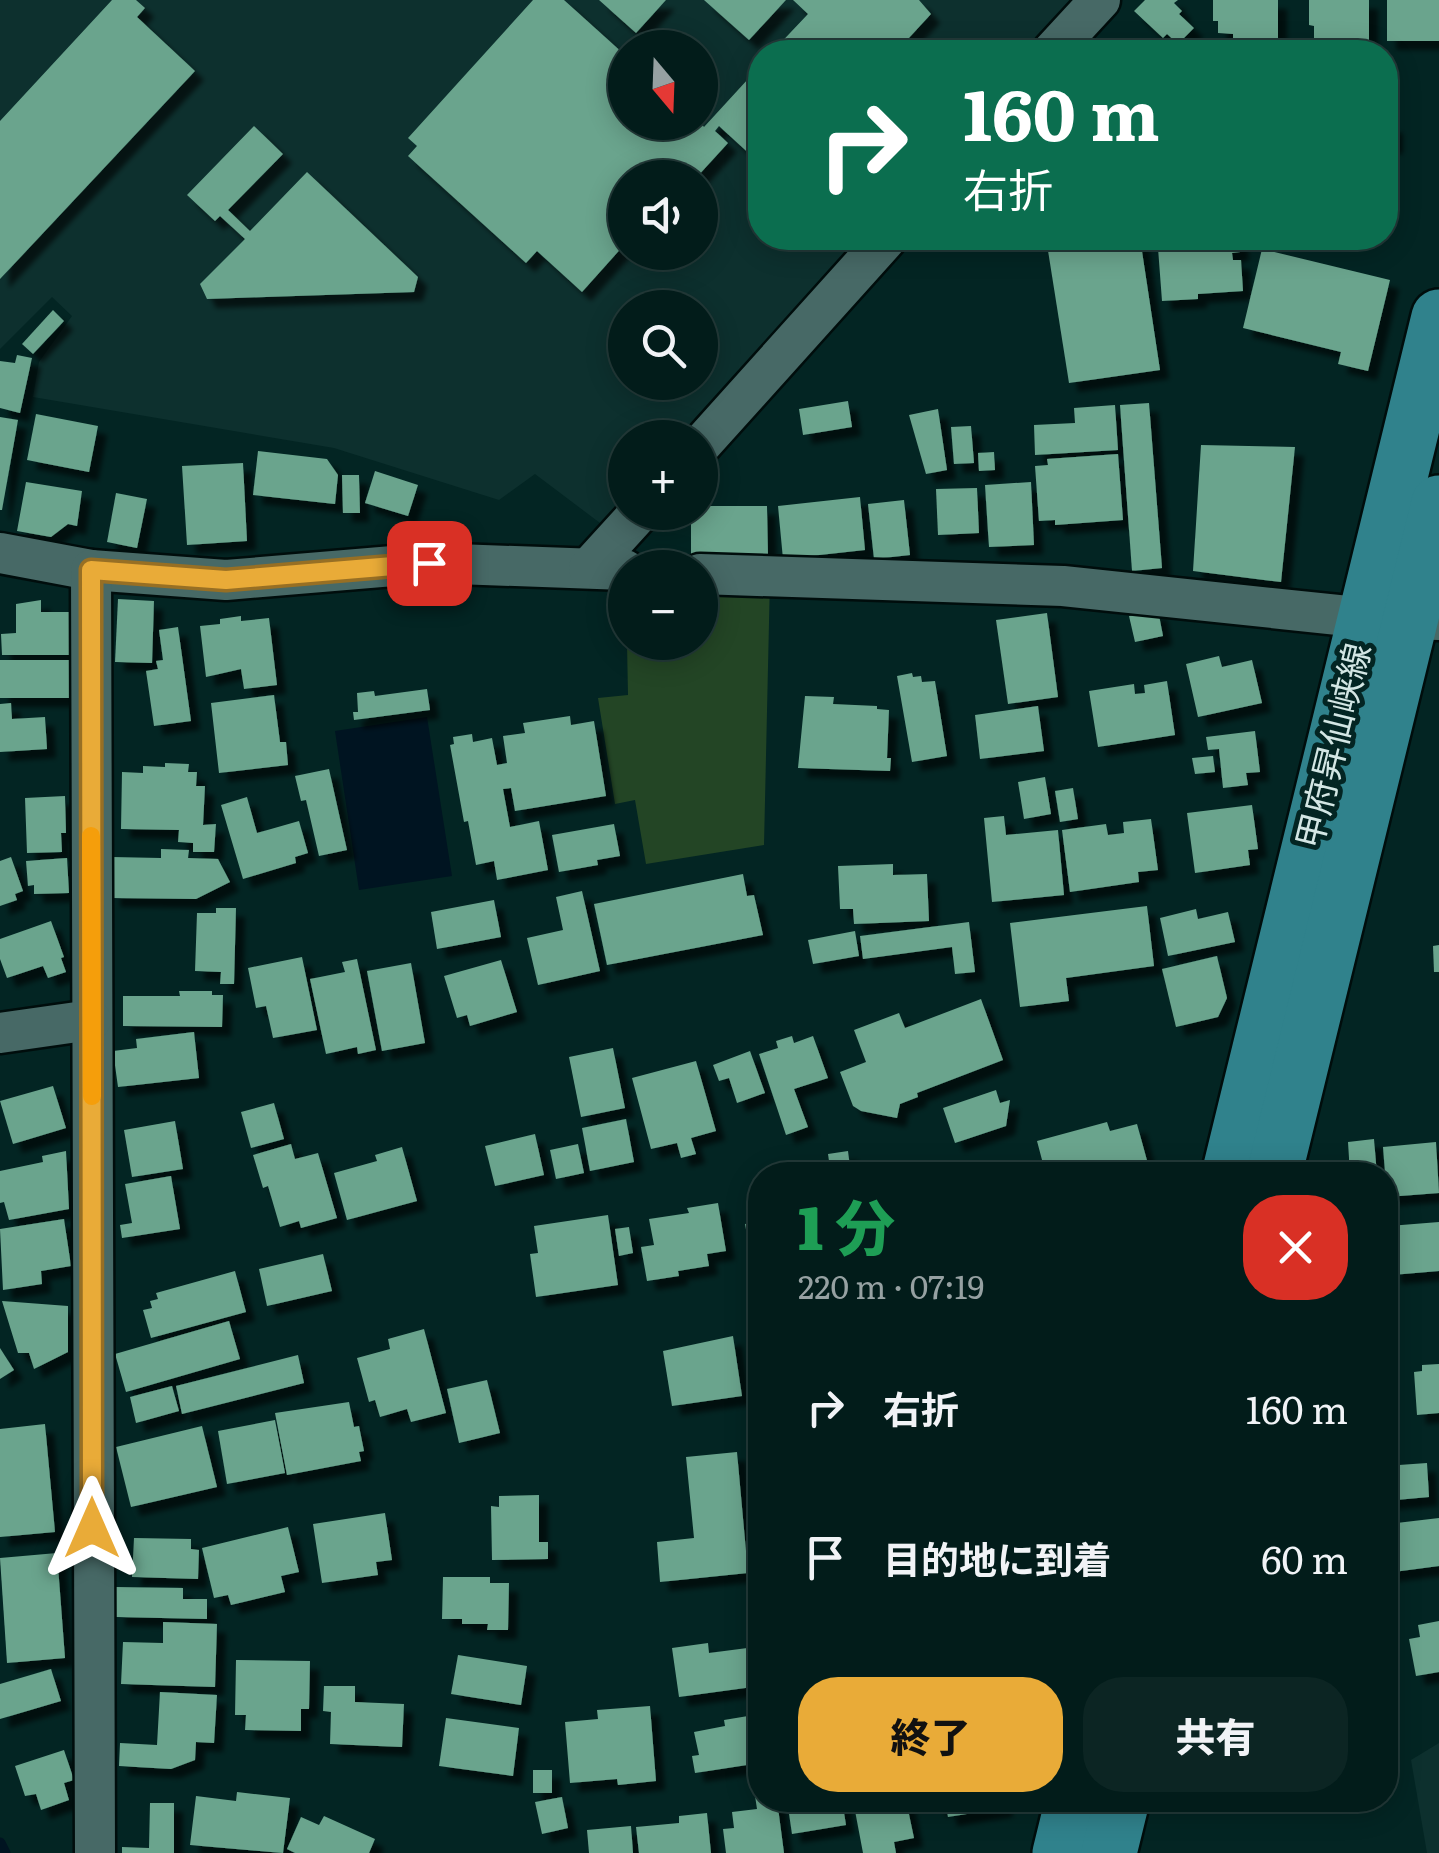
<!DOCTYPE html>
<html lang="ja">
<head>
<meta charset="utf-8">
<style>
  :root { --surface:#021c1a; --page:#0c2523; --text:#f1f3f6; --muted:#96a1a2; --line:#233a39; --accent:#e9ab38 }
  body { margin:0; font-family:Literata,"Noto Sans JP",serif; background:var(--page); color:var(--text); height:100vh; display:flex; flex-direction:column; font-size:38px; white-space:nowrap }
  * { box-sizing:border-box; margin:0 }
  p { font-size:32px; color:var(--muted) }
  .icon { flex:none; width:55px; height:55px; fill:none; stroke:currentColor; stroke-width:2; stroke-linecap:round; stroke-linejoin:round }
  .map { position:relative; flex:1; overflow:hidden }
  .drawer { position:absolute; left:748px; top:1162px; width:650px; height:650px; display:flex; flex-direction:column; background:var(--surface); border-radius:40px; box-shadow:0 5px 25px #0003,0 0 0 2px var(--line) }
  .drawer>* { flex:none }
  .hud { position:absolute; left:748px; top:40px; width:650px; height:210px; border-radius:40px; box-shadow:0 5px 25px #0003,0 0 0 2px var(--line); background:#0b6e4f; color:#fff; overflow:hidden }
  .needle { width:65px; rotate:161deg }
  .buttons { position:absolute; left:608px; top:30px; display:grid; gap:20px }
  .buttons a { display:grid; place-items:center; width:110px; height:110px; border-radius:50%; background:var(--surface); box-shadow:0 5px 25px #0003,0 0 0 2px var(--line); font-size:50px }
  .pin { position:absolute; display:grid; place-items:center; width:85px; height:85px; color:#fff; margin:-42px; border-radius:20px; box-shadow:0 5px 15px #0006 }
  .me { position:absolute; width:110px; margin:-55px; rotate:0deg; stroke-linejoin:round; filter:drop-shadow(0 0 8px #0008) }
  .turn { display:flex; align-items:center; gap:35px; height:210px; padding:0 50px; font-size:45px }
  .turn .icon { width:130px; height:130px; stroke-width:2.5 }
  .turn b { display:block; font-size:70px; line-height:85px }
  .round { display:grid; place-items:center; flex:none; width:105px; height:105px; border-radius:40px; background:var(--page) }
  .summary { display:flex; align-items:center; justify-content:space-between; height:170px; padding:0 50px }
  h1 { font-size:60px; font-weight:800; line-height:75px; color:#1e9e55 }
  .primary-button { display:flex; gap:20px; margin-top:auto; padding:20px 50px }
  .primary-button a { flex:1; height:115px; border-radius:40px; background:var(--accent); color:#111; font-size:40px; font-weight:800; line-height:115px; text-align:center }
  .primary-button a+a { background:var(--page); color:var(--text) }
  ul { padding:0; list-style:none }
  li { display:flex; align-items:center; gap:30px; height:150px; padding:0 50px }
  li div { flex:1 }
  li b { display:block; font-size:38px }
  li em { font-style:normal }
  .map>svg:first-child { display:block }
  .built { fill:#0d302e; fill-rule:evenodd }
  .green { fill:#234525 }
  .water { fill:#001421 }
  .lines { fill:none; stroke-linecap:round; stroke-linejoin:round }
  .stream { stroke:#001421; stroke-width:11 }
  .building { fill:#6aa48d; filter:url(#shadow) }
  .street-casing { stroke:#000d0c; stroke-width:45 }
  .primary-casing { stroke:#000d0c; stroke-width:60 }
  .street { stroke:#476966; stroke-width:40 }
  .primary { stroke:#30828c; stroke-width:55 }
  .route-casing { stroke:#976f24; stroke-width:25 }
  .route { stroke:#e9ab38; stroke-width:18 }
  .slow { stroke:#f59e0b; stroke-width:18 }
  .labels { text-anchor:middle; stroke-width:10; stroke-linejoin:round; paint-order:stroke }
  .street-label { font-size:35px; fill:#d3e6e4; stroke:#032523 }
</style>
</head>
<body>
<div class="map">
<svg width="1439" height="1853" viewBox="0 0 1439 1853">
  <defs>
    <filter id="shadow"><feDropShadow dx="9" dy="9" stdDeviation="2.5" flood-color="#0009"/></filter>
  </defs>
  <rect width="100%" height="100%" fill="#032523"/>
  <g class="built">
    <path d="M0 0H1096L1046 52H760V238H871L681 437 625 438V497L600 523 535 474 499 500 334 448 33 397 39 362 72 316 52 297 0 349ZM625 48H700V122H625ZM625 178H700V252H625ZM625 308H700V382H625Z"/>
    <polygon points="1439,1743 1439,1853 1427,1853 1411,1760"/>
  </g>
  <polygon class="green" points="700,574 770,578 764,845 646,864 635,800 615,804 598,698 628,695 627,643 700,642"/>
  <polygon class="water" points="427,717 452,876 359,890 335,731"/>
  <g class="lines">
    <polyline class="stream" points="0,1843 5,1853"/>
  </g>
  <g class="building">
    <polygon points="112,0 136,0 145,8 137,17 195,71 0,279 0,121"/>
    <polygon points="533,0 564,0 625,55 625,122 700,122 704,127 760,66 760,153 755,159 719,126 715,131 728,143 696,178 625,178 625,244 582,292 537,251 526,263 408,156 417,146 408,138"/>
    <polygon points="599,0 666,0 636,33"/>
    <polygon points="704,0 786,0 749,40"/>
    <polygon points="793,0 919,0 931,14 896,52 884,43 875,52 772,52 808,14"/>
    <polygon points="1145,0 1178,0 1174,3 1182,11 1179,14 1194,28 1178,44 1167,34 1163,38 1134,11"/>
    <polygon points="1213,0 1278,0 1278,42 1233,42 1233,34 1218,33 1218,21 1213,21"/>
    <polygon points="1309,0 1369,0 1369,45 1354,46 1354,42 1314,42 1314,26 1309,25"/>
    <rect x="1387" y="0" width="52" height="41"/>
    <rect x="1385" y="124" width="9" height="21"/>
    <polygon points="254,126 283,154 228,210 250,231 307,172 418,277 414,292 207,299 200,284 245,239 220,216 215,221 187,195"/>
    <polygon points="1046,238 1140,238 1160,370 1069,383"/>
    <polygon points="1202,238 1239,238 1240,252 1232,253 1233,260 1241,260 1243,291 1198,294 1198,299 1162,301 1158,248 1203,245"/>
    <polygon points="1262,249 1390,280 1368,371 1338,364 1341,352 1243,328"/>
    <polygon points="53,310 64,321 33,354 22,344"/>
    <polygon points="17,355 32,358 20,413 0,408 0,361 15,363"/>
    <polygon points="848,401 852,427 803,435 799,409"/>
    <polygon points="1149,403 1162,568 1132,571 1120,405"/>
    <polygon points="1115,405 1118,450 1035,455 1034,425 1075,423 1074,408"/>
    <polygon points="938,409 947,470 926,474 909,415"/>
    <polygon points="36,414 98,426 89,472 27,460"/>
    <polygon points="0,417 18,420 2,510 0,510"/>
    <polygon points="971,426 974,463 954,464 951,427"/>
    <polygon points="1201,445 1295,447 1281,582 1193,571"/>
    <polygon points="258,451 327,459 338,475 335,504 253,495"/>
    <polygon points="994,452 995,470 979,471 978,453"/>
    <polygon points="1118,454 1123,520 1055,525 1055,520 1039,521 1035,466 1048,465 1047,459"/>
    <polygon points="243,463 247,541 187,545 182,466"/>
    <polygon points="375,471 418,485 408,516 365,503"/>
    <polygon points="342,475 359,475 360,513 343,513"/>
    <polygon points="26,482 82,491 77,526 68,524 51,537 17,531"/>
    <polygon points="1031,482 1034,545 989,547 985,485"/>
    <polygon points="977,488 979,533 938,535 936,489"/>
    <polygon points="116,493 147,499 137,548 107,542"/>
    <polygon points="860,497 865,550 783,559 778,506"/>
    <polygon points="904,500 910,555 874,559 868,504"/>
    <polygon points="700,506 767,506 768,556 691,557 691,512 700,512"/>
    <polygon points="118,599 154,601 152,663 115,662"/>
    <polygon points="41,600 41,612 69,612 70,655 2,655 1,634 16,633 16,604"/>
    <polygon points="1158,610 1163,636 1135,642 1129,616"/>
    <polygon points="1047,613 1058,697 1008,704 996,620"/>
    <polygon points="241,616 241,621 269,618 277,685 244,689 241,669 206,677 200,626 220,624 220,619"/>
    <polygon points="178,627 191,721 154,726 146,671 158,669 156,661 163,660 159,630"/>
    <polygon points="1219,656 1222,667 1252,660 1262,703 1198,717 1186,664"/>
    <rect x="0" y="660" width="71" height="38"/>
    <polygon points="912,673 913,677 921,676 922,682 935,681 947,756 912,762 897,676"/>
    <polygon points="1167,681 1175,735 1098,747 1089,691 1134,684 1135,694 1145,693 1144,685"/>
    <polygon points="427,689 430,710 354,720 353,712 358,712 357,693 374,691 375,696"/>
    <polygon points="274,695 280,742 286,742 288,765 219,773 211,703"/>
    <polygon points="805,696 834,697 833,704 877,706 877,709 889,710 887,758 891,758 890,771 798,768"/>
    <polygon points="11,703 12,719 45,717 47,749 0,752 0,704"/>
    <polygon points="1038,706 1044,751 980,759 975,715"/>
    <polygon points="570,716 571,725 594,721 606,796 515,811 511,788 503,789 510,827 539,821 548,870 497,880 494,861 476,865 468,821 464,822 450,745 454,744 453,737 472,734 473,742 492,738 497,765 507,763 503,736 525,733 523,723"/>
    <polygon points="1255,731 1260,772 1246,773 1248,785 1223,788 1219,749 1208,750 1206,737"/>
    <polygon points="1213,756 1215,772 1195,774 1192,758"/>
    <polygon points="165,763 189,764 188,772 197,772 196,786 205,786 203,825 216,824 214,852 193,852 193,843 178,842 179,830 121,829 122,772 143,773 143,766 165,767"/>
    <polygon points="329,769 347,850 319,856 306,800 301,801 295,776"/>
    <polygon points="1045,777 1051,814 1024,819 1018,782"/>
    <polygon points="1073,788 1078,819 1060,822 1055,791"/>
    <polygon points="65,796 66,833 61,833 62,852 27,853 25,798"/>
    <polygon points="247,797 257,833 299,821 308,853 295,857 296,863 243,879 221,805"/>
    <polygon points="1252,805 1258,849 1248,850 1250,865 1195,873 1187,813"/>
    <polygon points="1004,816 1006,835 1058,830 1064,895 992,902 984,818"/>
    <polygon points="1151,819 1158,870 1138,872 1139,882 1070,892 1062,830 1106,824 1108,835 1124,833 1123,822"/>
    <polygon points="614,824 620,856 597,860 598,865 559,872 552,835"/>
    <polygon points="161,849 189,850 188,858 218,859 230,882 196,899 111,898 112,857 161,858"/>
    <polygon points="11,857 23,891 15,894 17,900 0,906 0,861"/>
    <polygon points="67,858 69,893 34,894 34,885 28,886 26,861"/>
    <polygon points="893,864 893,875 927,874 929,921 854,924 853,909 840,909 838,866"/>
    <polygon points="743,874 747,896 754,895 763,935 607,965 594,904"/>
    <polygon points="582,891 600,971 538,985 527,938 563,930 556,897"/>
    <polygon points="494,900 501,937 437,949 431,912"/>
    <polygon points="1147,906 1154,966 1066,978 1069,1001 1020,1007 1010,923"/>
    <polygon points="216,908 236,908 234,984 220,984 221,972 195,971 197,913 216,913"/>
    <polygon points="1196,909 1198,919 1228,912 1235,942 1168,956 1160,918"/>
    <polygon points="51,921 64,957 61,958 66,972 48,978 43,966 7,978 0,959 0,939"/>
    <polygon points="969,922 975,972 955,974 952,947 863,959 860,936"/>
    <polygon points="855,931 859,956 813,964 808,940"/>
    <polygon points="1439,945 1439,972 1434,972 1433,946"/>
    <polygon points="1217,956 1227,998 1218,1017 1176,1027 1162,969"/>
    <polygon points="302,957 317,1030 273,1038 266,1006 256,1008 248,968"/>
    <polygon points="357,959 376,1050 358,1054 357,1047 326,1054 310,979 345,972 342,962"/>
    <polygon points="501,960 517,1012 470,1026 467,1015 457,1018 444,976"/>
    <polygon points="411,963 425,1043 382,1051 367,971"/>
    <polygon points="179,991 212,991 212,995 223,995 222,1027 123,1026 123,996 180,996"/>
    <polygon points="981,999 1003,1060 917,1093 918,1097 900,1104 897,1118 861,1111 853,1106 840,1072 866,1062 854,1030 899,1013 905,1028"/>
    <polygon points="194,1032 199,1078 118,1087 113,1051 137,1048 136,1039"/>
    <polygon points="792,1036 794,1043 813,1036 828,1078 794,1089 808,1127 786,1135 759,1054 778,1048 776,1041"/>
    <polygon points="613,1048 625,1108 581,1117 569,1057"/>
    <polygon points="750,1051 765,1093 737,1103 729,1078 719,1081 713,1065"/>
    <polygon points="696,1061 716,1131 691,1138 696,1154 681,1158 677,1143 651,1149 632,1078"/>
    <polygon points="53,1086 66,1128 13,1144 0,1101"/>
    <polygon points="996,1090 1000,1103 1010,1100 1006,1126 955,1143 943,1108"/>
    <polygon points="274,1103 284,1139 251,1148 241,1112"/>
    <polygon points="626,1119 634,1162 590,1171 582,1128"/>
    <polygon points="175,1121 183,1169 132,1177 124,1130"/>
    <polygon points="1107,1122 1110,1131 1137,1124 1151,1175 1046,1175 1037,1141"/>
    <polygon points="535,1134 544,1175 495,1186 485,1146"/>
    <polygon points="1374,1139 1377,1175 1350,1175 1348,1142"/>
    <polygon points="1436,1142 1439,1193 1387,1197 1383,1147"/>
    <polygon points="291,1144 295,1159 318,1153 337,1218 301,1228 299,1221 280,1227 268,1186 263,1188 253,1155"/>
    <polygon points="578,1144 584,1173 556,1179 550,1150"/>
    <polygon points="402,1147 417,1201 347,1220 334,1173 377,1161 375,1155"/>
    <polygon points="66,1151 69,1209 9,1220 4,1202 0,1203 0,1171 43,1162 42,1156"/>
    <polygon points="848,1151 851,1175 831,1175 828,1154"/>
    <polygon points="171,1176 180,1229 122,1238 120,1225 132,1223 125,1184"/>
    <polygon points="760,1202 760,1262 752,1263 745,1224 752,1223 749,1204"/>
    <polygon points="718,1203 726,1251 707,1254 709,1266 678,1271 679,1276 647,1281 641,1247 654,1245 649,1219 689,1213 687,1208"/>
    <polygon points="608,1215 618,1285 536,1297 530,1254 538,1253 534,1226"/>
    <polygon points="64,1219 71,1266 41,1271 42,1284 3,1290 0,1229"/>
    <polygon points="1439,1222 1439,1271 1392,1275 1389,1226"/>
    <polygon points="629,1227 633,1253 619,1256 615,1229"/>
    <polygon points="323,1254 332,1291 267,1306 259,1269"/>
    <polygon points="235,1271 246,1312 151,1338 143,1310 152,1308 150,1301 158,1299 156,1293"/>
    <polygon points="2,1301 68,1306 68,1352 34,1369 29,1353 18,1353"/>
    <polygon points="760,1319 760,1371 758,1371 750,1322"/>
    <polygon points="229,1321 240,1359 126,1392 115,1354"/>
    <polygon points="424,1329 446,1413 411,1422 407,1409 380,1417 375,1400 369,1402 357,1358 390,1349 388,1339"/>
    <polygon points="733,1336 742,1396 672,1406 663,1351"/>
    <polygon points="0,1348 14,1370 0,1379"/>
    <polygon points="298,1355 304,1383 182,1414 176,1386"/>
    <polygon points="1439,1364 1439,1413 1417,1415 1414,1372 1422,1371 1422,1365"/>
    <polygon points="487,1380 500,1433 459,1443 447,1389"/>
    <polygon points="172,1386 179,1411 136,1423 130,1397"/>
    <polygon points="349,1402 354,1427 359,1426 364,1451 359,1452 361,1461 287,1475 275,1413"/>
    <polygon points="275,1420 285,1473 227,1484 218,1431"/>
    <polygon points="45,1424 55,1532 0,1537 0,1429"/>
    <polygon points="202,1426 217,1487 131,1507 116,1447"/>
    <polygon points="737,1452 748,1573 660,1582 657,1542 694,1538 686,1457"/>
    <polygon points="1427,1463 1429,1497 1385,1501 1385,1466"/>
    <polygon points="760,1467 760,1497 758,1497 754,1468"/>
    <polygon points="539,1495 539,1542 548,1542 548,1559 492,1560 491,1506 499,1507 499,1496"/>
    <polygon points="385,1513 392,1560 376,1562 378,1575 322,1583 313,1524"/>
    <polygon points="1439,1518 1439,1566 1386,1573 1385,1533 1389,1532 1388,1524"/>
    <polygon points="288,1527 299,1572 281,1576 285,1592 231,1605 228,1595 214,1598 202,1548"/>
    <polygon points="134,1538 191,1539 191,1549 199,1550 198,1579 132,1577"/>
    <polygon points="57,1553 65,1658 7,1663 0,1558"/>
    <polygon points="443,1577 490,1577 490,1583 509,1583 508,1630 487,1630 488,1624 462,1624 462,1619 442,1619"/>
    <polygon points="116,1587 183,1588 183,1599 207,1599 207,1619 116,1617"/>
    <polygon points="1439,1621 1439,1672 1416,1676 1409,1639 1420,1637 1418,1625"/>
    <polygon points="163,1622 217,1624 215,1687 121,1684 123,1642 163,1643"/>
    <polygon points="708,1643 709,1653 755,1647 760,1686 679,1697 672,1648"/>
    <polygon points="458,1655 527,1666 521,1705 451,1694"/>
    <polygon points="236,1660 310,1661 309,1709 301,1709 301,1731 245,1730 246,1715 235,1715"/>
    <polygon points="51,1669 61,1701 0,1719 0,1684"/>
    <polygon points="324,1686 355,1686 355,1702 404,1704 402,1747 330,1744 331,1712 323,1711"/>
    <polygon points="160,1692 217,1695 214,1743 196,1742 195,1760 171,1769 119,1766 120,1743 157,1745"/>
    <polygon points="650,1706 656,1781 618,1785 617,1779 570,1783 565,1722 598,1719 597,1710"/>
    <polygon points="760,1714 760,1763 695,1773 692,1756 699,1755 694,1732 725,1726 724,1720"/>
    <polygon points="446,1718 519,1728 513,1776 439,1766"/>
    <polygon points="64,1750 74,1780 64,1783 69,1800 41,1810 36,1794 25,1796 15,1766"/>
    <rect x="533" y="1770" width="19" height="23"/>
    <polygon points="760,1775 760,1800 777,1800 784,1853 726,1853 723,1829 734,1828 732,1812 757,1809 752,1776"/>
    <polygon points="237,1792 290,1798 283,1853 190,1845 196,1796 236,1801"/>
    <polygon points="562,1797 568,1828 542,1834 535,1802"/>
    <polygon points="787,1800 842,1800 846,1825 792,1834"/>
    <polygon points="853,1800 906,1800 914,1838 894,1842 896,1853 863,1853"/>
    <polygon points="936,1800 1003,1800 1004,1808 948,1817 946,1806 937,1808"/>
    <polygon points="150,1803 174,1803 174,1853 122,1853 122,1847 149,1848"/>
    <polygon points="707,1813 711,1853 639,1853 636,1827 679,1823 679,1816"/>
    <polygon points="324,1816 375,1839 369,1853 295,1853 287,1849 301,1817 319,1825"/>
    <polygon points="631,1826 633,1853 589,1853 587,1830"/>
  </g>
  <g class="lines">
    <defs>
      <g id="street">
        <polyline points="1052,52 1100,0"/>
        <polyline points="700,446 887,238"/>
        <polyline points="0,553 91,570 226,580 429,563 625,570"/>
        <polyline points="589,568 640,512"/>
        <polyline points="91,570 95,1853"/>
        <polyline points="700,574 1063,586 1367,618 1439,620"/>
        <polyline points="0,1033 91,1020"/>
      </g>
      <g id="primary">
        <polyline points="1229,1175 1439,317"/>
        <polyline points="1274,1175 1439,503"/>
        <polyline points="1060,1853 1073,1800"/>
        <polyline points="1109,1853 1122,1800"/>
      </g>
    </defs>
    <use href="#street" class="street-casing"/>
    <use href="#primary" class="primary-casing"/>
    <use href="#street" class="street"/>
    <use href="#primary" class="primary"/>
  </g>
  <g class="lines">
    <defs>
      <polyline id="route" points="92,1528 91,570 226,580 429,563"/>
    </defs>
    <use href="#route" class="route-casing"/>
    <use href="#route" class="route"/>
    <polyline class="slow" points="91,836 92,1096"/>
  </g>
  <g class="labels">
    <g class="street-label">
      <text transform="translate(1334 746) rotate(-76)" y="12">甲府昇仙峡線</text>
    </g>
  </g>
</svg>
<div class="buttons">
<a><svg class="needle" viewBox="-14 -14 28 28"><path d="M0-13l5 13h-10z" fill="#e53935"/><path d="M0 13l5-13h-10z" fill="#96a1a2"/></svg></a>
<a><svg class="icon" aria-label="sound" viewBox="0 0 24 24"><path d="M4 9h4l5-4v14l-5-4H4zM17 9q2 3 0 6"/></svg></a>
<a><svg class="icon" aria-label="search" viewBox="0 0 24 24"><circle cx="10" cy="10" r="6"/><path d="M15 15l6 6"/></svg></a>
<a>+</a>
<a>−</a>
</div>
<div class="pin" style="left:429px;top:563px;background:#d93025"><svg class="icon" aria-label="arrive" viewBox="0 0 24 24"><path d="M6 21V4h12l-3 4 3 4H6"/></svg></div>
<svg class="me" style="left:92px;top:1528px" viewBox="-20 -20 40 40"><path d="M0-17L14 15 0 8-14 15z" fill="#e9ab38" stroke="#fff" stroke-width="4"/></svg>
<div class="hud">
<div class="turn"><svg class="icon" aria-label="right" viewBox="0 0 24 24"><path d="M7 20v-9h11M14 6l5 5-5 5"/></svg><div><b>160 m</b>右折</div></div>
</div>
<section class="drawer">
<div class="summary"><div><h1>1 分</h1><p>220 m · 07:19</p></div><a class="round" style="background:#d93025;color:#fff"><svg class="icon" aria-label="close" viewBox="0 0 24 24"><path d="M6 6l12 12M18 6L6 18"/></svg></a></div>
<ul>
<li><svg class="icon" aria-label="right" viewBox="0 0 24 24"><path d="M7 20v-9h11M14 6l5 5-5 5"/></svg><div><b>右折</b></div><em>160 m</em></li>
<li><svg class="icon" aria-label="arrive" viewBox="0 0 24 24"><path d="M6 21V4h12l-3 4 3 4H6"/></svg><div><b>目的地に到着</b></div><em>60 m</em></li>
</ul>
<div class="primary-button"><a>終了</a><a>共有</a></div>
</section>
</div>
</body>
</html>
